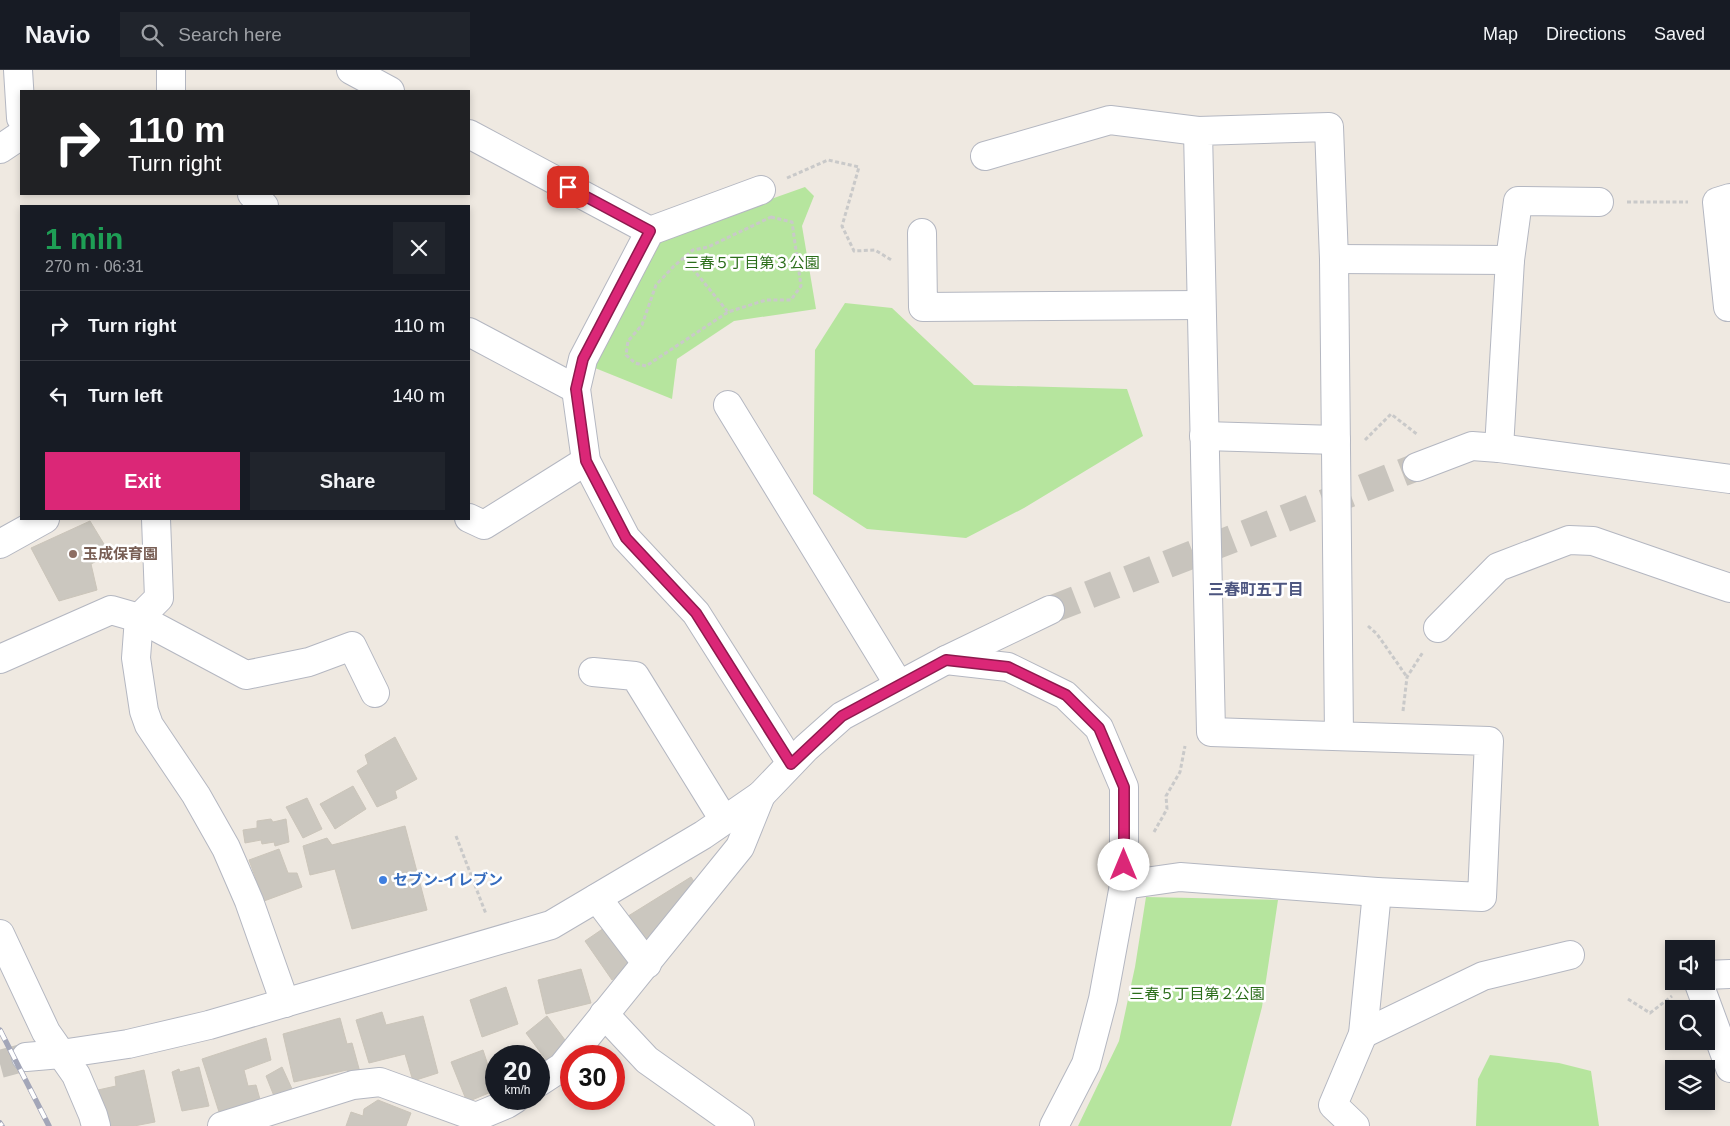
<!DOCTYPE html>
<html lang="en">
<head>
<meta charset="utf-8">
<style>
  :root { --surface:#171b24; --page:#20242c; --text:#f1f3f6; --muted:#9ea1a6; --line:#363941; --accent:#db2777 }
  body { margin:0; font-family:Arial,"Noto Sans JP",sans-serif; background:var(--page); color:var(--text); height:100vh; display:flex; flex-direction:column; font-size:19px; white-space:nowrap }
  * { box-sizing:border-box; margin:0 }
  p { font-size:16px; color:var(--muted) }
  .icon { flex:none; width:28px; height:28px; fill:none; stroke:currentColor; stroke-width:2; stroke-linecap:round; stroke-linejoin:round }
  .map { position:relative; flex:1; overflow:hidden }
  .drawer { position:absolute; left:20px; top:135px; width:450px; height:315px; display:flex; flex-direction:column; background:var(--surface); border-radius:0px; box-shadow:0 2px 8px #0003 }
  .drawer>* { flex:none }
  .top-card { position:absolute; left:20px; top:20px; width:450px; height:105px; border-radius:0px; box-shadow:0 2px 8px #0003; background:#202124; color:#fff; overflow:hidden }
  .buttons { position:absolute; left:1665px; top:870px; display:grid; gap:10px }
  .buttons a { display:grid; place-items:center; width:50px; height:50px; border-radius:0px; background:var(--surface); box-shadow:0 2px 8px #0003; font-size:25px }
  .speed { position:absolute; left:485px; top:975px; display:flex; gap:10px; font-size:25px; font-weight:700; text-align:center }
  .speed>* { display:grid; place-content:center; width:65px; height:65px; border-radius:50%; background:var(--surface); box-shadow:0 2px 8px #0003; line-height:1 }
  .speed small { font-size:12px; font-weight:400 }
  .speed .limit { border:8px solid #d22; background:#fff; color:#111 }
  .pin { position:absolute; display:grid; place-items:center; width:42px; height:42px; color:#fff; margin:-21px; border-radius:10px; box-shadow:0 2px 8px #0006 }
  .me { position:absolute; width:55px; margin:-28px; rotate:0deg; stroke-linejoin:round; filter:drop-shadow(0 0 4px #0008) }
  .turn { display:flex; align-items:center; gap:18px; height:105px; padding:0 25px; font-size:22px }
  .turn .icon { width:65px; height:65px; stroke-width:2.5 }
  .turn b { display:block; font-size:35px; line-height:42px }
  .round { display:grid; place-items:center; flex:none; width:52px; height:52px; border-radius:0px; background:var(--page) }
  .head { display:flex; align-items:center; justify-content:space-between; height:85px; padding:0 25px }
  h1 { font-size:30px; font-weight:700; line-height:38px; color:#1e9e55 }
  .primary-button { display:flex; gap:10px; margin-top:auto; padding:10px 25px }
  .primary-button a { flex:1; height:58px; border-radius:0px; background:var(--accent); color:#fff; font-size:20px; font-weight:700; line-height:58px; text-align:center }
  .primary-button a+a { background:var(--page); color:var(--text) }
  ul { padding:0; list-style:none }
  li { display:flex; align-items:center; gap:15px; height:70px; padding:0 25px; border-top:1px solid var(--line) }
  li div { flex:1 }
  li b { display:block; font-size:19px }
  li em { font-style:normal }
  header { display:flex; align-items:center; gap:30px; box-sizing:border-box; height:70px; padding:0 25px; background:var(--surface); border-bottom:1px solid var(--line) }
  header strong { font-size:24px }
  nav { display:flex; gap:28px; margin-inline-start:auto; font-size:18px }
  .search { width:350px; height:45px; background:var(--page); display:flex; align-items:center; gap:12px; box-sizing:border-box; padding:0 18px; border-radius:0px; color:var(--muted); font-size:19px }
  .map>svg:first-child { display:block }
  .green { fill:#b6e59e }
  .building { fill:#cbc7bf; stroke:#cbc5ba }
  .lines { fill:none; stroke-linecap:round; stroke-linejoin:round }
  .minor-tunnel { stroke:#c8c4bd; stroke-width:28; stroke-dasharray:28 14; stroke-linecap:butt }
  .minor-casing { stroke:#b4b7c1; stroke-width:30 }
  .path { stroke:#c9c9c9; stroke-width:3; stroke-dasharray:4 2.5; stroke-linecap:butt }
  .minor { stroke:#fff; stroke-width:28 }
  .rail-casing { stroke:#a3a6b8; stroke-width:5.5 }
  .rail { stroke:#fff; stroke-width:4; stroke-dasharray:11; stroke-linecap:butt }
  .route-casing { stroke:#8e194d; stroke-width:12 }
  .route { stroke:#db2777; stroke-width:9 }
  .education-dot { fill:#8d6e63; stroke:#fff; stroke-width:2 }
  .shop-dot { fill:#3f7fe0; stroke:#fff; stroke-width:2 }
  .labels { text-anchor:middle; stroke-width:5; stroke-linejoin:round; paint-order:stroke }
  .park-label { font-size:15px; fill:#2c6e1b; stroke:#fff }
  .education-label { font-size:15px; font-weight:bold; fill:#785e54; stroke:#fff; text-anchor:start }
  .shop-label { font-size:15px; font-weight:bold; fill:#366cbe; stroke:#fff; text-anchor:start }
  .neighbourhood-label { font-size:16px; font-weight:bold; fill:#4d5680; stroke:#fff }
</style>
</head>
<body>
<header>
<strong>Navio</strong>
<div class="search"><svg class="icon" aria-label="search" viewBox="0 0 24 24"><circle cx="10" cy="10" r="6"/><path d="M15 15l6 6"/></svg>Search here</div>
<nav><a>Map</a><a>Directions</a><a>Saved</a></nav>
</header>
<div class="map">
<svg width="1730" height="1056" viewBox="0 0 1730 1056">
  <rect width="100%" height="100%" fill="#efe9e1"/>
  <g class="green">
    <polygon points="805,117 814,126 802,156 816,239 734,251 677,289 672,329 595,298 599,284 662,168"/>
    <polygon points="845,233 892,238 974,315 1127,319 1143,366 1024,438 966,468 867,459 813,424 815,280"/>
    <polygon points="1146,827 1278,830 1262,937 1231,1056 1078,1056 1119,971 1135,897"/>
    <polygon points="1490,985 1559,993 1591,1001 1599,1056 1476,1056 1478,1009"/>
  </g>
  <g class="building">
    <polygon points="90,451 110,484 91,494 97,520 59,531 31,478"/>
    <polygon points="395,667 417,709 395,721 397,728 377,737 357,701 368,694 365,685"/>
    <polygon points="353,716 366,739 335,759 320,734"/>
    <polygon points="307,728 322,759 303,768 286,737"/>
    <polygon points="271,749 273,752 286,749 289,772 275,776 274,772 262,774 261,770 245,773 243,760 257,758 257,751"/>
    <polygon points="405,756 427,840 352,859 335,799 310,805 303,776 327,768 332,775"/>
    <polygon points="279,779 288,803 297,803 302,817 264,831 249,790"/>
    <polygon points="691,807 699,819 657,865 642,874 625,848"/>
    <polygon points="604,858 631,897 612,910 585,871"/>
    <polygon points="581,899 591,933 546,944 538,910"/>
    <polygon points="506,917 518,954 482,967 470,930"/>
    <polygon points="382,942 386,955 423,946 438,1003 413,1011 405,984 369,993 356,950"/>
    <polygon points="547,946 568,974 546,990 526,963"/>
    <polygon points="340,948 347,974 352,973 361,1006 350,1008 347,1000 294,1012 283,964"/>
    <polygon points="266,968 271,990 244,1000 248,1016 256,1015 261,1033 220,1045 202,989"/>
    <polygon points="483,980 496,1020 467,1032 451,992"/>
    <polygon points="199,997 209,1036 182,1041 172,1002 179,999 180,1002"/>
    <polygon points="282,997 293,1021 274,1026 266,1006"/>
    <polygon points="144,1000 155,1052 134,1056 107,1056 98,1020 116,1016 115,1007"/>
    <polygon points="378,1030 411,1043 406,1056 346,1056 351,1042 363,1046 364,1039"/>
  </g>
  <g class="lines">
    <g class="minor-tunnel">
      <polyline points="1050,540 1417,397"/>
      <polyline points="0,994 26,987"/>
    </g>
    <defs>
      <g id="minor">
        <polyline points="18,0 21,48"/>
        <polyline points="171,0 171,21"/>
        <polyline points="351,0 390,21"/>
        <polyline points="469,64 650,161"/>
        <polyline points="0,79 21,65"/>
        <polyline points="985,86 1110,50 1198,61"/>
        <polyline points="761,120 650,161 583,289 576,319 586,391 626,468 696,543 791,693"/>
        <polyline points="252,124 264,136"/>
        <polyline points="922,163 923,237 1201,235"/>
        <polyline points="1334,189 1510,190"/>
        <polyline points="1728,237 1717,132 1730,128"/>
        <polyline points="469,262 576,319"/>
        <polyline points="728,335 899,615"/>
        <polyline points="1204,366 1336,370"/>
        <polyline points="1499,378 1510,190 1518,131 1599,132"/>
        <polyline points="1417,397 1472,376 1499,378 1730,409"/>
        <polyline points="469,448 484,455 586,391"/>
        <polyline points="156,449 159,528 139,548 136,588 144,641 149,655 196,725 226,778 249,831 285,933"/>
        <polyline points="0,474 45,449"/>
        <polyline points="1438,558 1498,497 1569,470 1593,471 1700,508 1730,518"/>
        <polyline points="0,589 111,540 139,548 246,605 309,592 352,576 375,623"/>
        <polyline points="946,590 1008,597 1065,625 1099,658 1124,717 1124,815 1103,929 1086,994 1054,1056"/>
        <polyline points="593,602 635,606 724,750"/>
        <polyline points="1124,815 1180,807 1377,822 1482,827 1489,671 1211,662 1198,61 1329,57 1334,189 1339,665"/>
        <polyline points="597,828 647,894"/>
        <polyline points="0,864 46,962 76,1005 93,1045 96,1056"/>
        <polyline points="1706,905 1730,904"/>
        <polyline points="1698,911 1730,998"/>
        <polyline points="604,944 647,990 740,1056"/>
        <polyline points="1363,964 1483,906 1570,885"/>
        <polyline points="26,987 61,984 128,974 209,955 551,855 703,765 761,725 806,678 842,646 946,590 1050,540"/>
        <polyline points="539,1012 562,997 740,777 761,725"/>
        <polyline points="222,1056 353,1015 380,1012 476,1047 507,1034 515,1029"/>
        <polyline points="1355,1056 1333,1035 1363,964 1377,822"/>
      </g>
    </defs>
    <use href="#minor" class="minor-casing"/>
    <g class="path">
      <polyline points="787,108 828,90 859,97 842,156 854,181 875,180 893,191"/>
      <polyline points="1627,132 1688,132"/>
      <polygon points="771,147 792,152 801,216 791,230 766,230 728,242 646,296 635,293 626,285 628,271 642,255 656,215 674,196 693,180 708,177"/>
      <polyline points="684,188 728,242"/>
      <polyline points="1365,370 1391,344 1418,365"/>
      <polyline points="1368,556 1377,564 1407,607"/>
      <polyline points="1403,641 1407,607 1423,582"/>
      <polyline points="1154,762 1167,739 1166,726 1180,702 1185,676"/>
      <polyline points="456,766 486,844"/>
      <polyline points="1628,929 1650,943 1672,926"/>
    </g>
    <use href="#minor" class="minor"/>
    <defs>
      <g id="rail">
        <polyline points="0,960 49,1056"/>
        <polyline points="0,1053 2,1056"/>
      </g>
    </defs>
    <use href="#rail" class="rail-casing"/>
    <use href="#rail" class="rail"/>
  </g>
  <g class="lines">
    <defs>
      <polyline id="route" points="568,117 650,161 583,289 576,319 586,391 626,468 696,543 791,694 842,646 946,590 1008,597 1066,625 1099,658 1124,717 1124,795"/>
    </defs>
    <use href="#route" class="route-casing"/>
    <use href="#route" class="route"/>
  </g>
  <circle class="education-dot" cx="73" cy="484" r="5"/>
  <circle class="shop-dot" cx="383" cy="810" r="5"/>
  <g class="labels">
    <g class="park-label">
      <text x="752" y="198">三春５丁目第３公園</text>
      <text x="1197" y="929">三春５丁目第２公園</text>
    </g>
    <g class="education-label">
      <text x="83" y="489">玉成保育園</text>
    </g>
    <g class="shop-label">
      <text x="393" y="815">セブン-イレブン</text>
    </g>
    <g class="neighbourhood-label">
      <text x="1256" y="525">三春町五丁目</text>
    </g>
  </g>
</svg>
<div class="buttons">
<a><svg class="icon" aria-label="sound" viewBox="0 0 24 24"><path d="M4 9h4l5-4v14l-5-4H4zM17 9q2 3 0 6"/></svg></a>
<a><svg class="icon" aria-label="search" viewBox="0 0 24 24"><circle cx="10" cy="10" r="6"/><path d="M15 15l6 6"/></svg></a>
<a><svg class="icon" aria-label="layers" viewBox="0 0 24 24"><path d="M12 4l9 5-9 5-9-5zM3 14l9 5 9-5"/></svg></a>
</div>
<div class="speed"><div>20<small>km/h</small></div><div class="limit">30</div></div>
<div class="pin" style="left:568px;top:117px;background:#d93025"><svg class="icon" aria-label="arrive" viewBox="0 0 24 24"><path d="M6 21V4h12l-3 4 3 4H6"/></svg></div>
<svg class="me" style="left:1124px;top:795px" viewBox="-20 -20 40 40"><circle r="19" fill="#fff"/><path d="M0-13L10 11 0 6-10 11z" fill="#db2777"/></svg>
<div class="top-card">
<div class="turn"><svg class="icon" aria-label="right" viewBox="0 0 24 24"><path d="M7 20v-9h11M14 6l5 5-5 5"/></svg><div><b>110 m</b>Turn right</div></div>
</div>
<section class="drawer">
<div class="head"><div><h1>1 min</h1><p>270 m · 06:31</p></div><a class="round"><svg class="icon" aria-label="close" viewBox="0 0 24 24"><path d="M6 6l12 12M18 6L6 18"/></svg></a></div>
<ul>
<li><svg class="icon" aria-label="right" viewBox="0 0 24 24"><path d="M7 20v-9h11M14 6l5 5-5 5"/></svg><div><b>Turn right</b></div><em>110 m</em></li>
<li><svg class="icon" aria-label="left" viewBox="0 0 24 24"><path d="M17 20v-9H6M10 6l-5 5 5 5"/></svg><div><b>Turn left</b></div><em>140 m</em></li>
</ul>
<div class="primary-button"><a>Exit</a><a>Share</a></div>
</section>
</div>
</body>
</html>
